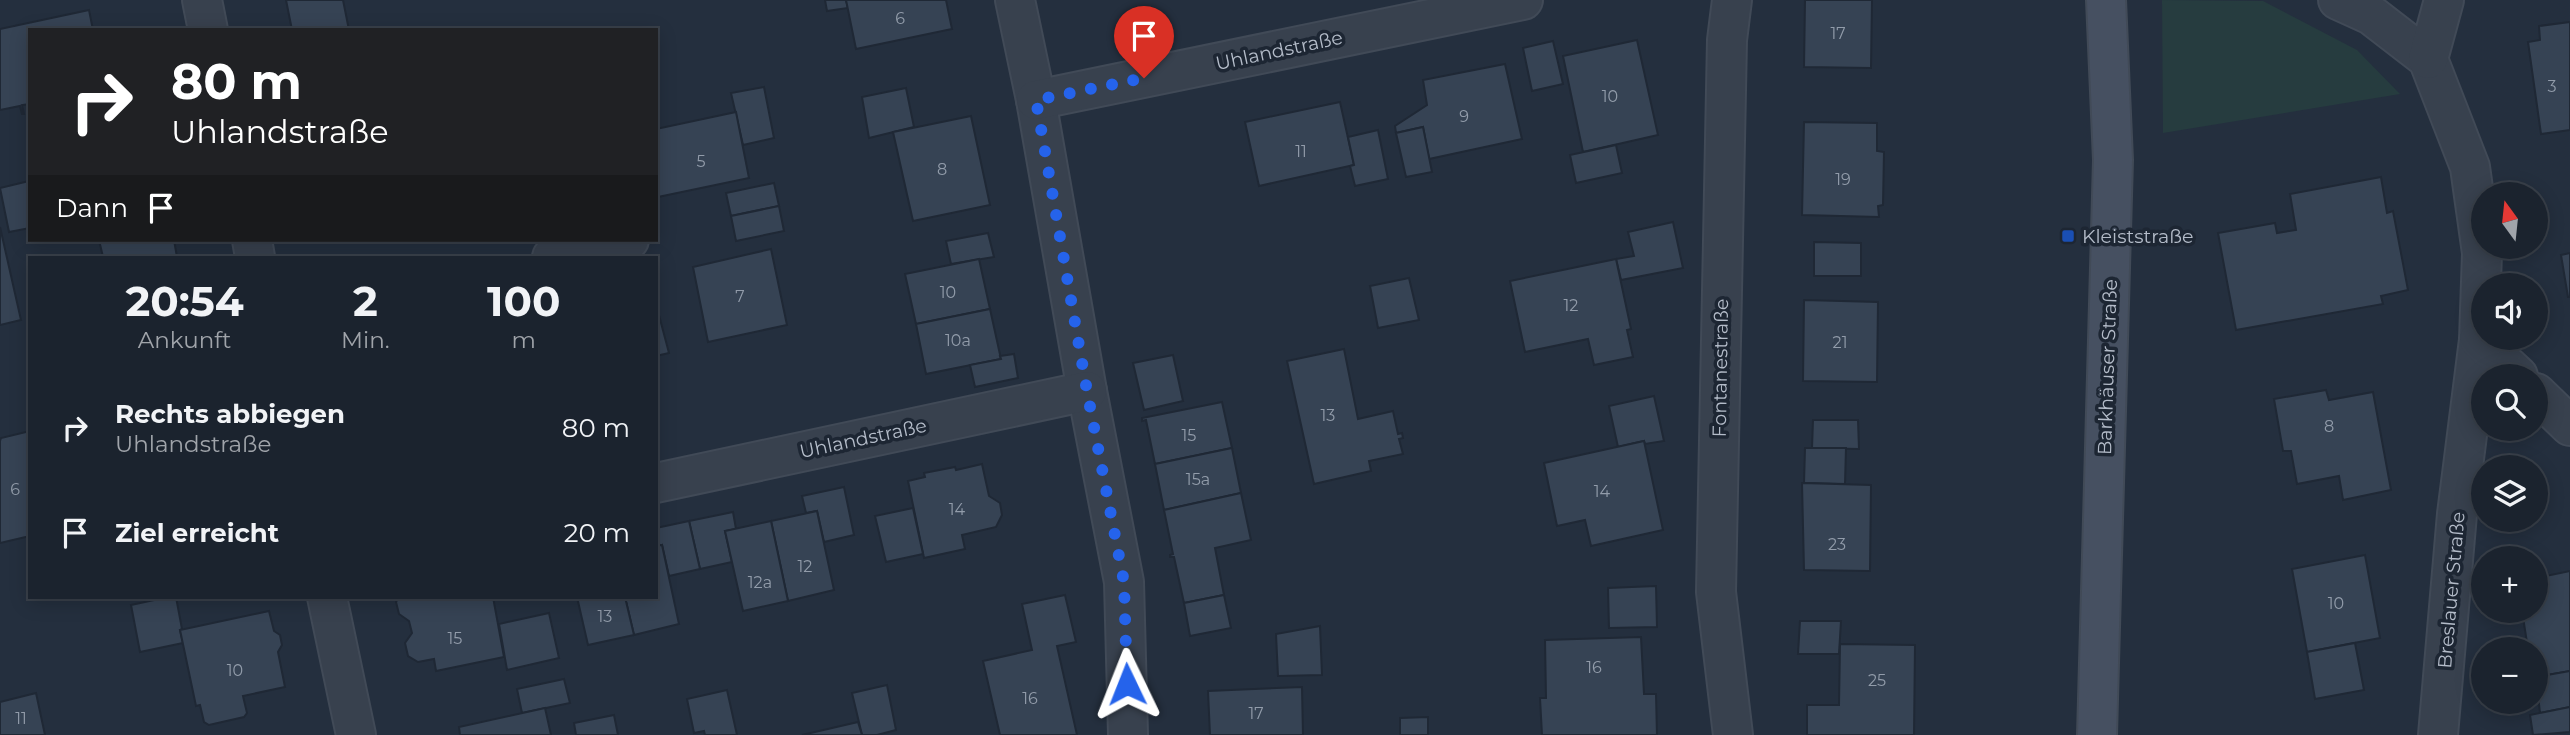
<!DOCTYPE html>
<html lang="de">
<head>
<meta charset="utf-8">
<style>
  :root { --surface:#1b232e; --page:#242b36; --text:#f1f3f6; --muted:#a0a4aa; --line:#39404a }
  body { margin:0; font-family:Montserrat,sans-serif; background:var(--page); color:var(--text); height:100vh; display:flex; flex-direction:column; font-size:26px; white-space:nowrap }
  * { box-sizing:border-box; margin:0 }
  p { font-size:23px; color:var(--muted) }
  .icon { flex:none; width:38px; height:38px; fill:none; stroke:currentColor; stroke-width:2; stroke-linecap:round; stroke-linejoin:round }
  .map { position:relative; flex:1; overflow:hidden }
  .sheet { position:absolute; left:28px; top:256px; width:630px; height:343px; display:flex; flex-direction:column; background:var(--surface); border-radius:0px; box-shadow:0 4px 18px #0003,0 0 0 2px var(--line) }
  .sheet>* { flex:none }
  .top-card { position:absolute; left:28px; top:28px; width:630px; height:214px; border-radius:0px; box-shadow:0 4px 18px #0003,0 0 0 2px var(--line); background:#202124; color:#fff; overflow:hidden }
  .needle { width:46px; rotate:345deg }
  .controls { position:absolute; left:2471px; top:182px; display:grid; gap:14px }
  .controls a { display:grid; place-items:center; width:77px; height:77px; border-radius:50%; background:var(--surface); box-shadow:0 4px 18px #0003,0 0 0 2px var(--line); font-size:35px }
  .pin { position:absolute; display:grid; place-items:center; width:60px; height:60px; color:#fff; margin:-72px -30px; border-radius:50% 50% 50% 0; rotate:-45deg; box-shadow:0 0 7px #0007 }
  .pin .icon { rotate:45deg }
  .me { position:absolute; width:77px; margin:-38px; rotate:358deg; stroke-linejoin:round; filter:drop-shadow(0 0 5px #0008) }
  .turn { display:flex; align-items:center; gap:24px; height:147px; padding:0 28px; font-size:32px }
  .turn .icon { width:91px; height:91px; stroke-width:2.5 }
  .turn b { display:block; font-size:49px; line-height:60px }
  .then { display:flex; align-items:center; height:66px; padding:0 28px; background:#0003; gap:14px; font-size:26px }
  .eta { display:flex; justify-content:space-evenly; align-items:center; height:119px; text-align:center }
  .eta b { font-size:42px; font-weight:700; line-height:49px }
  ul { padding:0; list-style:none }
  li { display:flex; align-items:center; gap:21px; height:105px; padding:0 28px }
  li div { flex:1 }
  li b { display:block; font-size:26px }
  li em { font-style:normal }
  .map>svg:first-child { display:block }
  .green { fill:#263c3f }
  .building { fill:#364354; stroke:#1f2835; stroke-width:2 }
  .lines { fill:none; stroke-linecap:round; stroke-linejoin:round }
  .street-casing { stroke:#414a57; stroke-width:42 }
  .secondary-casing { stroke:#414a57; stroke-width:42 }
  .street { stroke:#38414e; stroke-width:38 }
  .secondary { stroke:#465061; stroke-width:38 }
  .route { stroke:#2563eb; stroke-width:12; stroke-dasharray:0 21.6 }
  .transit-dot { fill:#1a4fb4; stroke:#1d2633; stroke-width:2.5 }
  .labels { text-anchor:middle; stroke-width:7; stroke-linejoin:round; paint-order:stroke }
  .number-label { font-size:16px; fill:#929caa }
  .street-label { font-size:19px; fill:#b4bcc9; stroke:#1d2633 }
  .poi-label { font-size:19px; fill:#b4bcc9; stroke:#1d2633; text-anchor:start }
</style>
</head>
<body>
<div class="map">
<svg width="2570" height="735" viewBox="0 0 2570 735">
  <rect width="100%" height="100%" fill="#242f3e"/>
  <polygon class="green" points="2162,0 2263,1 2357,50 2400,94 2163,133"/>
  <g class="building">
    <polygon points="286,0 343,0 349,30 292,30"/>
    <polygon points="825,0 846,0 848,8 827,11"/>
    <polygon points="846,0 946,0 952,29 856,49"/>
    <polygon points="1805,0 1872,0 1871,68 1804,67"/>
    <polygon points="89,10 93,30 30,30 30,104 22,105 24,114 22,114 20,106 0,110 0,29"/>
    <polygon points="2570,22 2570,130 2541,134 2528,42 2540,40 2539,26"/>
    <polygon points="1637,40 1658,135 1583,152 1563,56"/>
    <polygon points="1553,41 1563,84 1532,91 1523,48"/>
    <polygon points="1505,64 1522,139 1429,159 1423,127 1396,133 1395,126 1427,105 1423,80"/>
    <polygon points="764,87 774,138 743,145 731,93"/>
    <polygon points="906,88 914,127 869,138 862,97"/>
    <polygon points="1340,102 1354,165 1259,186 1245,122"/>
    <polygon points="736,112 749,178 658,197 656,129"/>
    <polygon points="971,116 990,205 913,221 893,132"/>
    <polygon points="1804,122 1877,123 1877,151 1884,152 1883,205 1878,206 1879,217 1802,215"/>
    <polygon points="1423,127 1432,172 1406,177 1396,133"/>
    <polygon points="1378,130 1388,179 1355,186 1350,166 1354,165 1348,137"/>
    <polygon points="1616,145 1622,173 1576,183 1570,155"/>
    <polygon points="2381,177 2387,213 2393,211 2408,290 2381,296 2383,304 2236,330 2218,233 2275,223 2277,233 2296,230 2290,194"/>
    <polygon points="29,181 30,228 9,232 0,188"/>
    <polygon points="774,183 779,206 731,216 726,193"/>
    <polygon points="779,206 784,231 736,241 731,216"/>
    <polygon points="1673,222 1683,268 1621,280 1616,259 1634,256 1628,232"/>
    <polygon points="0,227 21,320 0,325"/>
    <polygon points="988,233 994,257 951,264 946,241"/>
    <polygon points="99,240 174,240 177,257 103,257"/>
    <polygon points="1814,242 1861,243 1861,276 1814,276"/>
    <polygon points="771,249 787,325 708,342 693,267"/>
    <polygon points="2570,253 2570,297 2568,297 2561,255"/>
    <polygon points="979,259 990,309 916,324 905,274"/>
    <polygon points="1616,259 1631,329 1627,330 1633,357 1594,365 1588,339 1525,352 1510,281"/>
    <polygon points="1409,278 1419,320 1378,328 1370,286"/>
    <polygon points="1804,300 1878,302 1877,382 1803,381"/>
    <polygon points="656,304 669,353 656,356"/>
    <polygon points="990,309 1001,359 926,374 916,324"/>
    <polygon points="1344,349 1358,419 1393,411 1398,434 1402,433 1403,438 1399,439 1403,454 1369,461 1371,471 1314,484 1287,361"/>
    <polygon points="1014,354 1018,378 975,387 970,365 1001,359 1000,356"/>
    <polygon points="1173,355 1183,401 1144,410 1133,363"/>
    <polygon points="2326,390 2329,400 2373,392 2391,490 2343,500 2339,476 2297,484 2291,451 2283,451 2274,399"/>
    <polygon points="1654,396 1664,441 1645,444 1644,441 1618,447 1609,406"/>
    <polygon points="1222,402 1232,448 1155,464 1146,420 1142,421 1142,418"/>
    <polygon points="1813,420 1858,420 1859,449 1812,448"/>
    <polygon points="30,431 30,536 0,543 0,441 1,438"/>
    <polygon points="1644,441 1663,530 1591,546 1585,520 1557,526 1544,463"/>
    <polygon points="1232,448 1241,493 1164,510 1155,464"/>
    <polygon points="1805,448 1846,448 1845,484 1804,483"/>
    <polygon points="982,464 989,496 1000,503 1002,515 996,527 962,535 965,549 924,558 908,481 925,477 924,473 955,467 956,470"/>
    <polygon points="1802,483 1871,485 1870,571 1804,570"/>
    <polygon points="844,487 854,535 824,542 817,511 806,513 802,496"/>
    <polygon points="1241,493 1251,540 1215,548 1224,595 1184,603 1174,557 1170,557 1170,555 1173,554 1164,510"/>
    <polygon points="913,508 923,554 886,562 875,516"/>
    <polygon points="817,511 834,590 788,601 771,521"/>
    <polygon points="733,512 736,529 725,531 732,562 700,569 689,521"/>
    <polygon points="689,521 700,569 669,576 662,545 656,546 656,528"/>
    <polygon points="771,521 788,601 743,611 725,531"/>
    <polygon points="662,545 679,624 634,635 625,597 656,597 656,546"/>
    <polygon points="2365,555 2380,638 2307,652 2292,569"/>
    <polygon points="2570,571 2570,671 2536,677 2536,649 2528,649 2522,611 2536,611 2536,578"/>
    <polygon points="1656,586 1657,627 1609,628 1608,588"/>
    <polygon points="1065,595 1076,642 1057,646 1077,735 1000,735 983,661 1032,650 1022,604"/>
    <polygon points="1224,595 1231,628 1190,636 1184,603"/>
    <polygon points="168,597 176,597 182,629 180,630 183,643 140,652 131,605"/>
    <polygon points="399,597 493,597 504,657 436,671 434,659 418,662 408,656 405,643 412,633 409,621 399,614 396,602"/>
    <polygon points="577,597 625,597 634,635 588,645"/>
    <polygon points="269,611 274,631 280,635 282,645 278,652 285,687 243,696 247,713 244,717 209,725 204,722 200,705 196,706 180,630"/>
    <polygon points="549,613 559,658 507,670 499,624"/>
    <polygon points="1800,621 1841,621 1839,654 1798,654"/>
    <polygon points="1320,626 1322,675 1278,676 1276,634"/>
    <polygon points="1641,637 1644,694 1656,694 1657,735 1542,735 1540,698 1546,698 1545,640"/>
    <polygon points="2355,643 2364,690 2315,699 2307,652"/>
    <polygon points="1840,644 1915,645 1914,735 1807,735 1807,705 1839,705"/>
    <polygon points="2570,671 2570,707 2540,713 2536,677"/>
    <polygon points="564,679 570,703 522,713 517,689"/>
    <polygon points="887,685 896,730 877,735 862,735 852,693"/>
    <polygon points="1302,687 1303,735 1210,735 1208,691"/>
    <polygon points="727,690 737,735 705,735 704,731 694,733 687,699"/>
    <polygon points="36,693 45,735 0,735 0,702"/>
    <polygon points="2570,707 2570,732 2533,735 2530,715"/>
    <polygon points="545,708 551,735 460,735 459,727"/>
    <polygon points="614,715 618,735 576,735 574,723"/>
    <polygon points="1428,717 1428,735 1400,735 1400,718"/>
    <polygon points="858,722 862,735 802,735"/>
  </g>
  <g class="lines">
    <defs>
      <g id="street">
        <polyline points="202,0 208,30"/>
        <polyline points="1015,0 1036,100 1087,391 1124,582 1128,735"/>
        <polyline points="1732,0 1727,40 1716,592 1733,735"/>
        <polyline points="2338,0 2371,15 2428,59 2470,167 2482,253 2479,340 2457,514 2438,735"/>
        <polyline points="2428,59 2444,0"/>
        <polyline points="1036,100 1523,0"/>
        <polyline points="252,240 255,257"/>
        <polyline points="552,257 629,240"/>
        <polyline points="2479,340 2518,376"/>
        <polyline points="2536,393 2570,426"/>
        <polyline points="656,483 1087,391"/>
        <polyline points="327,597 356,735"/>
      </g>
      <polyline id="secondary" points="2097,735 2113,160 2106,0"/>
    </defs>
    <use href="#street" class="street-casing"/>
    <use href="#secondary" class="secondary-casing"/>
    <use href="#street" class="street"/>
    <use href="#secondary" class="secondary"/>
  </g>
  <g class="lines">
    <polyline class="route" points="1127,684 1124,582 1087,391 1036,100 1144,78"/>
  </g>
  <rect class="transit-dot" x="2061" y="229" width="14" height="14" rx="3.5"/>
  <g class="labels">
    <g class="number-label">
      <text x="900" y="24">6</text>
      <text x="1838" y="39">17</text>
      <text x="2552" y="92">3</text>
      <text x="1610" y="102">10</text>
      <text x="1464" y="122">9</text>
      <text x="1301" y="157">11</text>
      <text x="701" y="167">5</text>
      <text x="942" y="175">8</text>
      <text x="1843" y="185">19</text>
      <text x="948" y="298">10</text>
      <text x="740" y="302">7</text>
      <text x="1571" y="311">12</text>
      <text x="958" y="346">10a</text>
      <text x="1840" y="348">21</text>
      <text x="1328" y="421">13</text>
      <text x="2329" y="432">8</text>
      <text x="1189" y="441">15</text>
      <text x="1198" y="485">15a</text>
      <text x="15" y="495">6</text>
      <text x="1602" y="497">14</text>
      <text x="957" y="515">14</text>
      <text x="1837" y="550">23</text>
      <text x="805" y="572">12</text>
      <text x="760" y="588">12a</text>
      <text x="2336" y="609">10</text>
      <text x="605" y="622">13</text>
      <text x="455" y="644">15</text>
      <text x="1594" y="673">16</text>
      <text x="235" y="676">10</text>
      <text x="1877" y="686">25</text>
      <text x="1030" y="704">16</text>
      <text x="1256" y="719">17</text>
      <text x="21" y="724">11</text>
    </g>
    <g class="street-label">
      <text transform="translate(1279 50) rotate(-12)" y="7">Uhlandstraße</text>
      <text transform="translate(2107 367) rotate(-88)" y="7">Barkhäuser Straße</text>
      <text transform="translate(1720 368) rotate(-89)" y="7">Fontanestraße</text>
      <text transform="translate(863 438) rotate(-12)" y="7">Uhlandstraße</text>
      <text transform="translate(2451 590) rotate(-85)" y="7">Breslauer Straße</text>
    </g>
    <g class="poi-label">
      <text x="2082" y="243">Kleiststraße</text>
    </g>
  </g>
</svg>
<div class="controls">
<a><svg class="needle" viewBox="-14 -14 28 28"><path d="M0-13l5 13h-10z" fill="#e53935"/><path d="M0 13l5-13h-10z" fill="#a0a4aa"/></svg></a>
<a><svg class="icon" aria-label="sound" viewBox="0 0 24 24"><path d="M4 9h4l5-4v14l-5-4H4zM17 9q2 3 0 6"/></svg></a>
<a><svg class="icon" aria-label="search" viewBox="0 0 24 24"><circle cx="10" cy="10" r="6"/><path d="M15 15l6 6"/></svg></a>
<a><svg class="icon" aria-label="layers" viewBox="0 0 24 24"><path d="M12 4l9 5-9 5-9-5zM3 14l9 5 9-5"/></svg></a>
<a>+</a>
<a>−</a>
</div>
<div class="pin" style="left:1144px;top:78px;background:#d93025"><svg class="icon" aria-label="arrive" viewBox="0 0 24 24"><path d="M6 21V4h12l-3 4 3 4H6"/></svg></div>
<svg class="me" style="left:1127px;top:684px" viewBox="-20 -20 40 40"><path d="M0-17L14 15 0 8-14 15z" fill="#2563eb" stroke="#fff" stroke-width="4"/></svg>
<div class="top-card">
<div class="turn"><svg class="icon" aria-label="right" viewBox="0 0 24 24"><path d="M7 20v-9h11M14 6l5 5-5 5"/></svg><div><b>80 m</b>Uhlandstraße</div></div>
<div class="then">Dann<svg class="icon" aria-label="arrive" viewBox="0 0 24 24"><path d="M6 21V4h12l-3 4 3 4H6"/></svg></div>
</div>
<section class="sheet">
<div class="eta">
<div><b>20:54</b><p>Ankunft</p></div>
<div><b>2</b><p>Min.</p></div>
<div><b>100</b><p>m</p></div>
</div>
<ul>
<li><svg class="icon" aria-label="right" viewBox="0 0 24 24"><path d="M7 20v-9h11M14 6l5 5-5 5"/></svg><div><b>Rechts abbiegen</b><p>Uhlandstraße</p></div><em>80 m</em></li>
<li><svg class="icon" aria-label="arrive" viewBox="0 0 24 24"><path d="M6 21V4h12l-3 4 3 4H6"/></svg><div><b>Ziel erreicht</b></div><em>20 m</em></li>
</ul>
</section>
</div>
</body>
</html>
